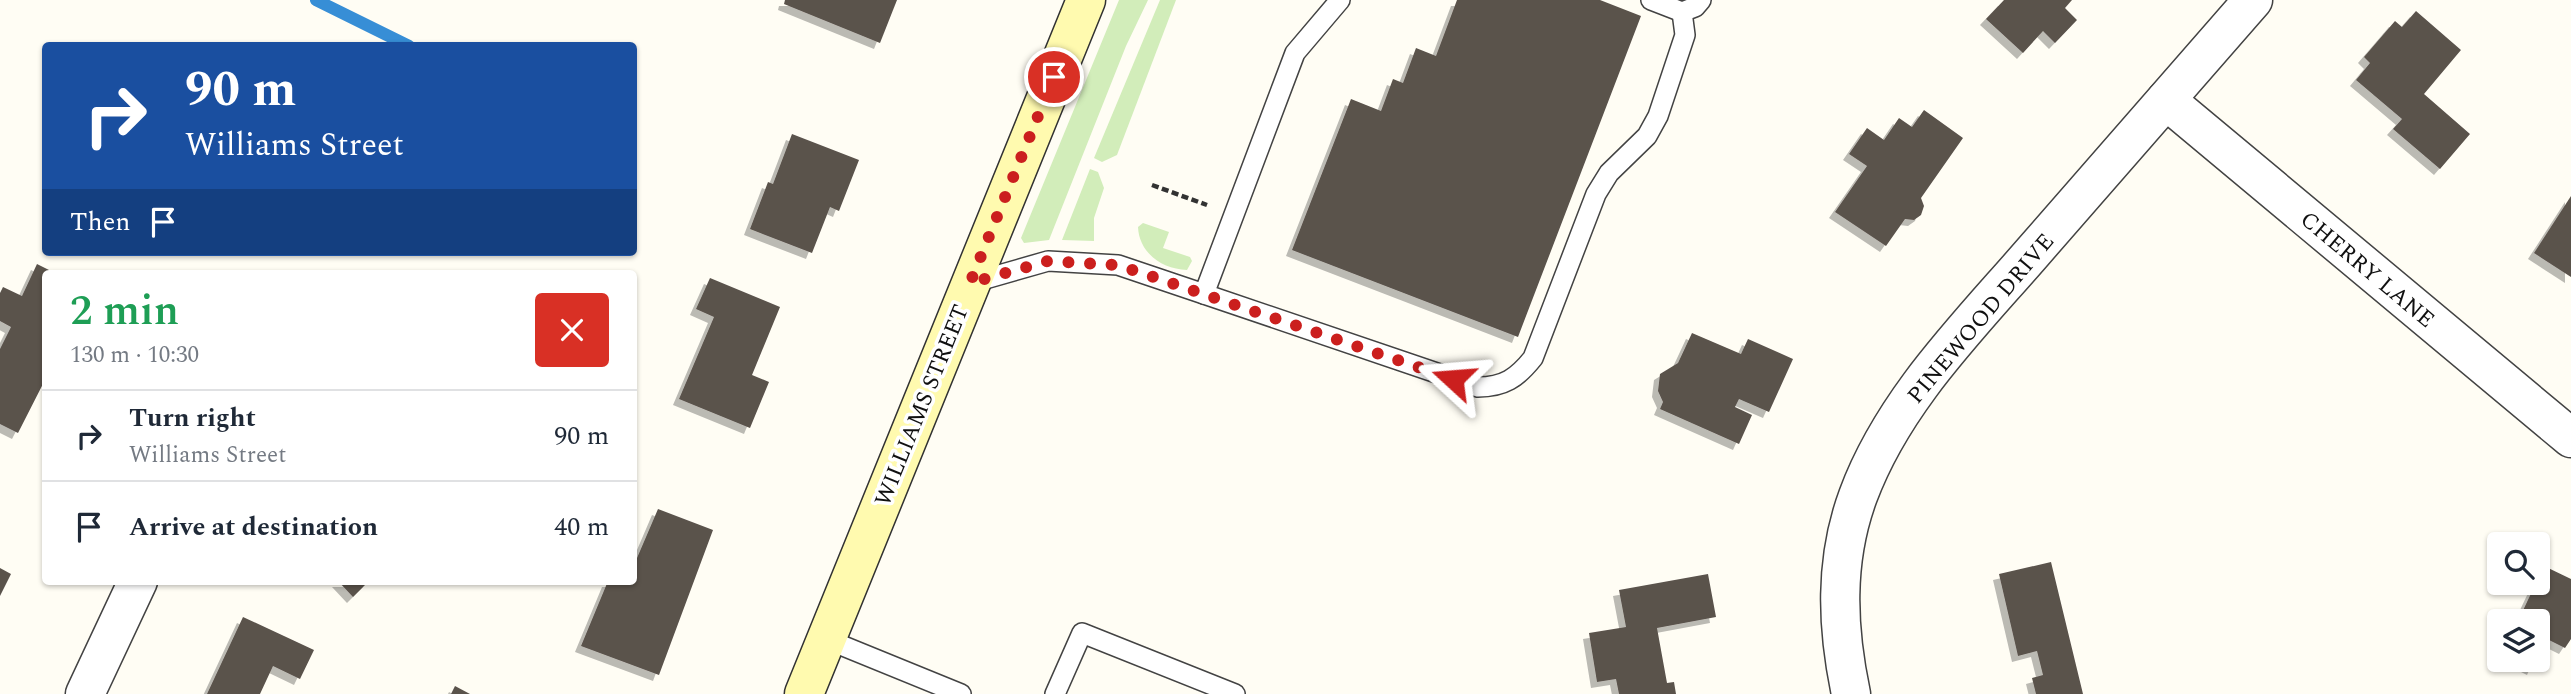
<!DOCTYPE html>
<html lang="en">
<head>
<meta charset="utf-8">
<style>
  :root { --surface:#fff; --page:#f2f2f3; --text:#1f2937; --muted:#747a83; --line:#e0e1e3 }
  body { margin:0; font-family:Spectral,serif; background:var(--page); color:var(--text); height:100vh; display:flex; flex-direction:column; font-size:26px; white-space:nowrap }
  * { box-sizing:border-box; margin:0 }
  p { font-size:23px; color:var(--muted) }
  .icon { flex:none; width:38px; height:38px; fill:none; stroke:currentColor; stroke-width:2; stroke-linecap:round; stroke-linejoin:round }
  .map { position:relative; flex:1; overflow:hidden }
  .panel { position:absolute; left:42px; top:270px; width:595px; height:315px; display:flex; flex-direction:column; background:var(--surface); border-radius:7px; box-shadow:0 2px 5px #0004 }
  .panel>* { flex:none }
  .hud { position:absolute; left:42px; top:42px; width:595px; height:214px; border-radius:7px; box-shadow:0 2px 5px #0004; background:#1a4fa0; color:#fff; overflow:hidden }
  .controls { position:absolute; left:2487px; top:532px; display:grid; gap:14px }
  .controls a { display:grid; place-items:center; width:63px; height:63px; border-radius:7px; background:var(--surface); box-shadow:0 2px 5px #0004; font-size:35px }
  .pin { position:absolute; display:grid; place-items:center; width:60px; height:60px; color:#fff; margin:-30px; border:4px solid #fff; border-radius:50%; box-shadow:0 2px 7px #0007 }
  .me { position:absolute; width:77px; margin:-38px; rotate:289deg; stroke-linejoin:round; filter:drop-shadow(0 0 5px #0008) }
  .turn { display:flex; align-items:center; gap:24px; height:147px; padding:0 28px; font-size:32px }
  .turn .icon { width:91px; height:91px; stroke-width:2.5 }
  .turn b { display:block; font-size:49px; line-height:60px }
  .then { display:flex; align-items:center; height:66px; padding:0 28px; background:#0003; gap:14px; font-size:26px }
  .round { display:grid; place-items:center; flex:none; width:74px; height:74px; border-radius:7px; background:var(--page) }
  .headline { display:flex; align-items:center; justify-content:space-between; height:119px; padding:0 28px }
  h1 { font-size:42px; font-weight:600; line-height:52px; color:#1e9e55 }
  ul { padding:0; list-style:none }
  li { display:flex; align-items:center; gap:21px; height:91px; padding:0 28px; border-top:2px solid var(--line) }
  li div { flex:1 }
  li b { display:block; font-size:26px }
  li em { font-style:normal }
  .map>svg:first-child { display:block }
  .green { fill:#d2edba }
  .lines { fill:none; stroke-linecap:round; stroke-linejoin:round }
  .stream { stroke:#378ed6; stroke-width:12 }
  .building { fill:#5a524c; filter:url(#shadow) }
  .service-casing { stroke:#434343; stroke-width:22 }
  .minor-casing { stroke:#434343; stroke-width:41 }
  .secondary-casing { stroke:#323232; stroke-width:41 }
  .path { stroke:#323232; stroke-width:4.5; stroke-dasharray:7 3.5; stroke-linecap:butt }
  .service { stroke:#fff; stroke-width:19 }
  .minor { stroke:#fff; stroke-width:38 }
  .secondary { stroke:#fffaaf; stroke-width:38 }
  .route { stroke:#cb1f1e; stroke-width:12; stroke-dasharray:0 21.6 }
  .labels { text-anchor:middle; stroke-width:7; stroke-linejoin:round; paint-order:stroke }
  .street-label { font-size:23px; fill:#101010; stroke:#fff }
</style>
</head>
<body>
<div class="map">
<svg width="2571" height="694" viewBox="0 0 2571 694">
  <defs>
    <filter id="shadow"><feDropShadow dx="-6" dy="6" stdDeviation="0" flood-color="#0004"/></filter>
  </defs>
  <rect width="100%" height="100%" fill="#fffdf4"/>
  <g class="green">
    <polygon points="1119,0 1148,0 1126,46 1049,240 1024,243 1021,238"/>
    <polygon points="1160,0 1176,0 1117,155 1102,162 1094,158"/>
    <polygon points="1090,169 1098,172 1104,188 1094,218 1094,241 1062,240"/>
    <path d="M1143 223 1169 232 1163 248 1190 257 1192 261 1187 270C1161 269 1139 252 1138 227Z"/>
  </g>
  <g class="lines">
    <polyline class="stream" points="316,0 409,46"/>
  </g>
  <g class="building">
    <polygon points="785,0 897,0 880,43 784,4"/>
    <polygon points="1457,0 1600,0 1641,16 1518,337 1292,250 1351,99 1381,111 1393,79 1403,83 1416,48 1436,56"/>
    <polygon points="2004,0 2072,0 2065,8 2077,20 2055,43 2043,31 2023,53 1986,19"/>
    <polygon points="2416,11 2461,50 2424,94 2470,134 2440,169 2393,129 2402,119 2356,80 2370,63 2364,57 2395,21 2402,27"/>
    <polygon points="1924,110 1963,138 1921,198 1924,206 1921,215 1914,220 1905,219 1886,246 1835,212 1867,166 1849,154 1867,128 1884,140 1899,118 1912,127"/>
    <polygon points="792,134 859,160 839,211 830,207 812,253 750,229 768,182 773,184"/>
    <polygon points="2571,196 2571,277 2534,253"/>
    <polygon points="37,264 55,273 46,273 46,378 18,433 0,424 0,349 11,327 0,321 0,293 3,287 22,296"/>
    <polygon points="710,278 780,307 752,375 769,382 750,428 679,399 714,317 696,309"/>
    <polygon points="1692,333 1741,354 1748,339 1793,359 1769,412 1739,399 1735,407 1752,415 1739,444 1660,409 1663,402 1658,391 1660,374 1678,363"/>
    <polygon points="658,509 713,530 659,675 581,646 608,581 634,581 634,565"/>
    <polygon points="2051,562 2083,694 2036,694 2032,678 2043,675 2037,651 2018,656 1999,574"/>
    <polygon points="2544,566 2571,579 2571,639 2565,648 2547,639 2538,659 2538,621 2518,621"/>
    <polygon points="0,568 11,574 0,596"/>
    <polygon points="1708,574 1716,617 1657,628 1667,683 1674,682 1676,694 1619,694 1616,679 1597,682 1589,633 1626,627 1619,590"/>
    <polygon points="338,581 369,581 353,597"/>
    <polygon points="243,617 314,650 300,679 273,666 260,694 207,694"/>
    <polygon points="2515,660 2537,660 2533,669"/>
    <polygon points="455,686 470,694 451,694"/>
  </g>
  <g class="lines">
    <defs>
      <g id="service">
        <polyline points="1651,0 1682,12 1695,7 1701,0"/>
        <polyline points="971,283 1048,261 1118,265 1204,294 1295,53 1340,0"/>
        <path d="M1204 294 1478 387C1504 387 1517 378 1533 358L1596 194 1609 173 1647 136 1658 116 1685 35 1682 12"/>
        <polyline points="826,639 961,694"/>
        <polyline points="1055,694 1082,633 1235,694"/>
      </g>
      <g id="minor">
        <polyline points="2166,100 2571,438"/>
        <polyline points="85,694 138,581"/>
        <path d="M1851 694C1837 628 1834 561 1858 496 1893 401 1968 327 2033 252 2107 168 2180 84 2253 0"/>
      </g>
      <polyline id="secondary" points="804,694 1086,0"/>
    </defs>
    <use href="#service" class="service-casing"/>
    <use href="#minor" class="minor-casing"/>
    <use href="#secondary" class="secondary-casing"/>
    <polyline class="path" points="1152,185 1207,205"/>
    <use href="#service" class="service"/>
    <use href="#minor" class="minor"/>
    <use href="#secondary" class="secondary"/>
  </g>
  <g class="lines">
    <polyline class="route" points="1054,77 970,283 1048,261 1118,265 1453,379"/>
  </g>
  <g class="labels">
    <g class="street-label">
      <text transform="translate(2368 269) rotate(40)" y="8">CHERRY LANE</text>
      <text transform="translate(1980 318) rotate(-50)" y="8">PINEWOOD DRIVE</text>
      <text transform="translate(921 405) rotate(-68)" y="8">WILLIAMS STREET</text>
    </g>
  </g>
</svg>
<div class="controls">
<a><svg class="icon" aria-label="search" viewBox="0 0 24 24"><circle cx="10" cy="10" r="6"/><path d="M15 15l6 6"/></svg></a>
<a><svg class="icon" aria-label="layers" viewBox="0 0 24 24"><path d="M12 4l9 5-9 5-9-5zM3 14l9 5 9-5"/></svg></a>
</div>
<div class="pin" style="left:1054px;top:77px;background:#d93025"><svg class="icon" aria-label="arrive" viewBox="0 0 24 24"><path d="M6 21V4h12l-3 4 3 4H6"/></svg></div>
<svg class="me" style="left:1453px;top:379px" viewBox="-20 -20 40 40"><path d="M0-17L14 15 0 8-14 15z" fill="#cb1f1e" stroke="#fff" stroke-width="4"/></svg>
<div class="hud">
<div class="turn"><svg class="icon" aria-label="right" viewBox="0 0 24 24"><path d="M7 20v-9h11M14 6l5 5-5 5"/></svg><div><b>90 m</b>Williams Street</div></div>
<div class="then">Then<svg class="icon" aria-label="arrive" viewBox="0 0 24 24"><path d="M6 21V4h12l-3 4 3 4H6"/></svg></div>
</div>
<section class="panel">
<div class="headline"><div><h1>2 min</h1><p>130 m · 10:30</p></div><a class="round" style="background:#d93025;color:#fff"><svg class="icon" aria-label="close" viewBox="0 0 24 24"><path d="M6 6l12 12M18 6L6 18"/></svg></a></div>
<ul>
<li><svg class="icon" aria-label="right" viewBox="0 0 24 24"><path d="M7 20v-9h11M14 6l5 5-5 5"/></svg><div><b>Turn right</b><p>Williams Street</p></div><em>90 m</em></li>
<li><svg class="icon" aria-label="arrive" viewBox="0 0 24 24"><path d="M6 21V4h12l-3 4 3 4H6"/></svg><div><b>Arrive at destination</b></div><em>40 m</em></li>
</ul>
</section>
</div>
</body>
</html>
